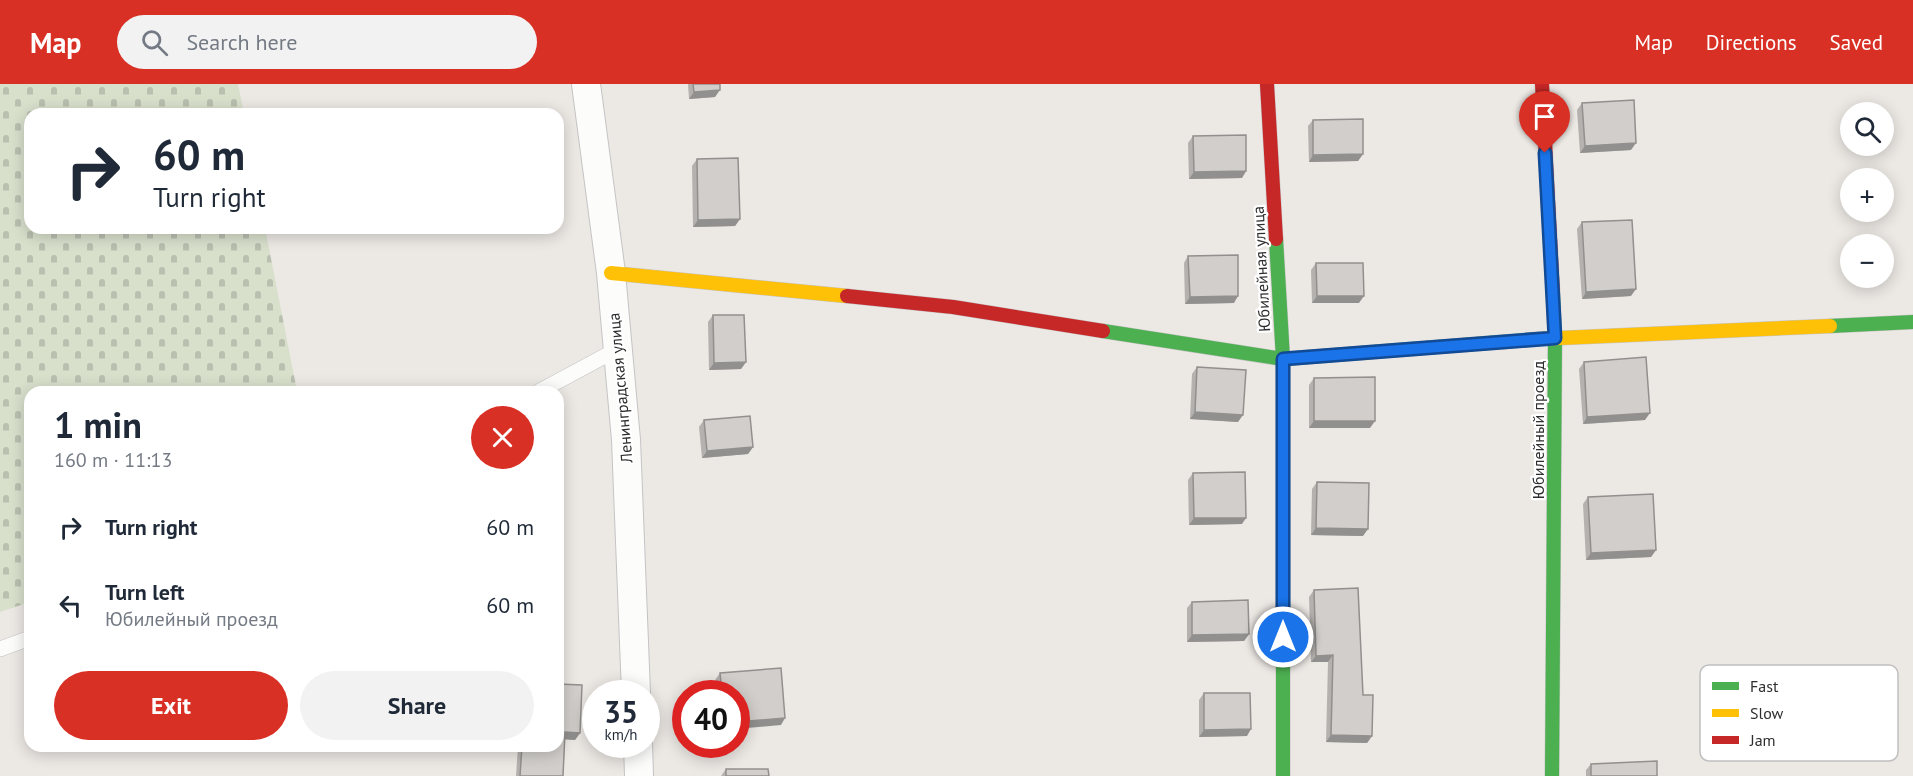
<!DOCTYPE html>
<html lang="en">
<head>
<meta charset="utf-8">
<style>
  :root { --surface:#fff; --page:#f2f2f3; --text:#1f2937; --muted:#747a83; --accent:#d93025 }
  body { margin:0; font-family:"PT Sans",sans-serif; background:var(--page); color:var(--text); height:100vh; display:flex; flex-direction:column; font-size:22px; white-space:nowrap }
  * { box-sizing:border-box; margin:0 }
  p { font-size:20px; color:var(--muted) }
  .icon { flex:none; width:33px; height:33px; fill:none; stroke:currentColor; stroke-width:2; stroke-linecap:round; stroke-linejoin:round }
  .map { position:relative; flex:1; overflow:hidden }
  .sheet { position:absolute; left:24px; top:302px; width:540px; height:366px; display:flex; flex-direction:column; background:var(--surface); border-radius:18px; box-shadow:0 3px 15px #0003 }
  .sheet>* { flex:none }
  .top-card { position:absolute; left:24px; top:24px; width:540px; height:126px; border-radius:18px; box-shadow:0 3px 15px #0003; background:#fff; color:var(--text); overflow:hidden }
  .buttons { position:absolute; left:1840px; top:18px; display:grid; gap:12px }
  .buttons a { display:grid; place-items:center; width:54px; height:54px; border-radius:50%; background:var(--surface); box-shadow:0 3px 15px #0003; font-size:30px }
  .speed { position:absolute; left:582px; top:596px; display:flex; gap:12px; font-size:30px; font-weight:700; text-align:center }
  .speed>* { display:grid; place-content:center; width:78px; height:78px; border-radius:50%; background:var(--surface); box-shadow:0 3px 15px #0003; line-height:1 }
  .speed small { font-size:15px; font-weight:400 }
  .speed .limit { border:9px solid #d22; background:#fff; color:#111 }
  .pin { position:absolute; display:grid; place-items:center; width:51px; height:51px; color:#fff; margin:-62px -26px; border-radius:50% 50% 50% 0; rotate:-45deg; box-shadow:0 0 6px #0007 }
  .pin .icon { rotate:45deg }
  .me { position:absolute; width:66px; margin:-33px; rotate:0deg; stroke-linejoin:round; filter:drop-shadow(0 0 4px #0008) }
  .turn { display:flex; align-items:center; gap:21px; height:126px; padding:0 30px; font-size:27px }
  .turn .icon { width:78px; height:78px; stroke-width:2.5 }
  .turn b { display:block; font-size:42px; line-height:51px }
  .round { display:grid; place-items:center; flex:none; width:63px; height:63px; border-radius:32px; background:var(--page) }
  .headline { display:flex; align-items:center; justify-content:space-between; height:102px; padding:0 30px }
  h1 { font-size:36px; font-weight:800; line-height:45px }
  .cta { display:flex; gap:12px; margin-top:auto; padding:12px 30px }
  .cta a { flex:1; height:69px; border-radius:36px; background:var(--accent); color:#fff; font-size:24px; font-weight:800; line-height:69px; text-align:center }
  .cta a+a { background:var(--page); color:var(--text) }
  ul { padding:0; list-style:none }
  li { display:flex; align-items:center; gap:18px; height:78px; padding:0 30px }
  li div { flex:1 }
  li b { display:block; font-size:22px }
  li em { font-style:normal }
  header { display:flex; align-items:center; gap:36px; box-sizing:border-box; height:84px; padding:0 30px; background:var(--accent); color:#fff }
  header strong { font-size:28px }
  nav { display:flex; gap:33px; margin-inline-start:auto; font-size:21px }
  .search { width:420px; height:54px; background:var(--page); display:flex; align-items:center; gap:15px; box-sizing:border-box; padding:0 21px; border-radius:33px; color:var(--muted); font-size:22px }
  .map>svg:first-child { display:block }
  .cemetery { fill:url(#cemetery-stones) }
  .lines { fill:none; stroke-linecap:round; stroke-linejoin:round }
  .lane-casing { stroke:#c5c4c5; stroke-width:16 }
  .street-casing { stroke:#c5c4c5; stroke-width:30 }
  .fast-casing { stroke:#c5c4c5; stroke-width:15 }
  .slow-casing { stroke:#c5c4c5; stroke-width:15 }
  .jam-casing { stroke:#c5c4c5; stroke-width:15 }
  .lane { stroke:#fcfcfb; stroke-width:15 }
  .street { stroke:#fcfcfb; stroke-width:28 }
  .fast { stroke:#4caf50; stroke-width:14 }
  .slow { stroke:#ffc107; stroke-width:14 }
  .jam { stroke:#c62828; stroke-width:14 }
  .wall { fill:#b4b1af }
  .shaded-wall { fill:#92908e }
  .building { fill:#d1cecb; stroke:#92908e; stroke-width:1.5 }
  .route-casing { stroke:#114b97; stroke-width:15 }
  .route { stroke:#1a73e8; stroke-width:10 }
  .labels { text-anchor:middle; stroke-width:4.5; stroke-linejoin:round; paint-order:stroke }
  .street-label { font-size:16px; fill:#2e2e2e; stroke:#fff }
  .key { fill:#fff; stroke:#c0c0c0; stroke-width:1.5 }
  .key-label { font-size:16px; fill:#2e2e2e }
</style>
</head>
<body>
<header>
<strong>Map</strong>
<div class="search"><svg class="icon" aria-label="search" viewBox="0 0 24 24"><circle cx="10" cy="10" r="6"/><path d="M15 15l6 6"/></svg>Search here</div>
<nav><a>Map</a><a>Directions</a><a>Saved</a></nav>
</header>
<div class="map">
<svg width="1913" height="692" viewBox="0 0 1913 692">
  <defs>
    <pattern id="cemetery-stones" width="16" height="16" patternUnits="userSpaceOnUse" patternTransform="scale(1.5)"><rect width="16" height="16" fill="#d8e0cc"/><path d="M2 7V4a2 2 0 0 1 4 0v3zM10 15v-3a2 2 0 0 1 4 0v3z" fill="#bac0b0"/></pattern>
  </defs>
  <rect width="100%" height="100%" fill="#ece8e4"/>
  <polygon class="cemetery" points="0,0 238,0 244,30 30,30 30,144 265,144 297,307 30,308 30,518 0,528"/>
  <g class="lines">
    <defs>
      <g id="lane">
        <polyline points="538,308 616,266"/>
        <polyline points="0,565 30,554"/>
      </g>
      <g id="street">
        <polyline points="586,0 611,189 626,356 636,609"/>
        <polyline points="638,660 639,692"/>
      </g>
      <g id="fast">
        <polyline points="1276,155 1283,275 1283,692"/>
        <polyline points="1830,242 1913,238"/>
        <polyline points="1103,247 1283,275 1538,255"/>
        <polyline points="1552,692 1555,254 1553,210"/>
      </g>
      <g id="slow">
        <polyline points="611,189 847,212"/>
        <polyline points="1538,255 1830,242"/>
      </g>
      <g id="jam">
        <polyline points="1267,0 1276,155"/>
        <polyline points="1542,0 1553,210"/>
        <polyline points="847,212 953,223 1103,247"/>
      </g>
    </defs>
    <use href="#lane" class="lane-casing"/>
    <use href="#street" class="street-casing"/>
    <use href="#fast" class="fast-casing"/>
    <use href="#slow" class="slow-casing"/>
    <use href="#jam" class="jam-casing"/>
    <use href="#lane" class="lane"/>
    <use href="#street" class="street"/>
    <use href="#fast" class="fast"/>
    <use href="#slow" class="slow"/>
    <use href="#jam" class="jam"/>
  </g>
  <g class="wall">
    <polygon points="688,0 720,0 715,13 689,15"/>
    <polygon points="1582,19 1631,66 1580,69 1577,26"/>
    <polygon points="1313,36 1363,70 1358,77 1309,78 1308,42"/>
    <polygon points="1193,52 1246,87 1242,94 1189,95 1188,59"/>
    <polygon points="697,75 740,135 735,142 693,143 692,82"/>
    <polygon points="1582,138 1631,212 1582,215 1577,145"/>
    <polygon points="1188,172 1234,219 1185,220 1184,179"/>
    <polygon points="1316,179 1359,219 1312,219 1311,186"/>
    <polygon points="713,231 746,278 741,285 709,286 708,238"/>
    <polygon points="1584,278 1645,336 1583,340 1579,285"/>
    <polygon points="1197,283 1238,338 1190,335 1192,290"/>
    <polygon points="1314,294 1370,344 1309,344 1309,301"/>
    <polygon points="704,336 753,363 748,370 702,374 699,343"/>
    <polygon points="1193,389 1242,440 1189,441 1188,396"/>
    <polygon points="1317,398 1363,452 1311,451 1312,405"/>
    <polygon points="1588,413 1656,466 1651,473 1586,476 1583,420"/>
    <polygon points="1314,506 1363,611 1372,652 1367,659 1326,658 1328,578 1311,578 1309,513"/>
    <polygon points="1192,518 1249,550 1244,557 1187,558 1187,524"/>
    <polygon points="720,589 781,641 736,609 716,609 715,596"/>
    <polygon points="558,600 580,649 575,656 565,655 563,692 516,692 518,662 558,662"/>
    <polygon points="1204,609 1247,652 1199,653 1199,616"/>
    <polygon points="1591,680 1657,692 1586,692 1586,686"/>
    <polygon points="726,685 769,692 721,692"/>
  </g>
  <g class="shaded-wall">
    <polygon points="720,6 715,13 689,15 694,8"/>
    <polygon points="1636,59 1631,66 1580,69 1585,62"/>
    <polygon points="1363,70 1358,77 1309,78 1313,71"/>
    <polygon points="1246,87 1242,94 1189,95 1194,88"/>
    <polygon points="740,135 735,142 693,143 698,136"/>
    <polygon points="1636,205 1631,212 1582,215 1586,208"/>
    <polygon points="1238,212 1234,219 1185,220 1190,213"/>
    <polygon points="1317,212 1364,212 1359,219 1312,219"/>
    <polygon points="746,278 741,285 709,286 714,279"/>
    <polygon points="1195,328 1243,331 1238,338 1190,335"/>
    <polygon points="1650,329 1645,336 1583,340 1587,333"/>
    <polygon points="1314,337 1375,337 1370,344 1309,344"/>
    <polygon points="753,363 748,370 702,374 707,367"/>
    <polygon points="1194,434 1246,434 1242,440 1189,441"/>
    <polygon points="1316,444 1368,445 1363,452 1311,451"/>
    <polygon points="1656,466 1651,473 1586,476 1591,469"/>
    <polygon points="1249,550 1244,557 1187,558 1192,551"/>
    <polygon points="1333,571 1328,578 1311,578 1316,572"/>
    <polygon points="785,634 781,641 736,645 736,638"/>
    <polygon points="1251,645 1247,652 1199,653 1204,646"/>
    <polygon points="565,648 580,649 575,656 560,655"/>
    <polygon points="1331,651 1372,652 1367,659 1326,658"/>
  </g>
  <g class="building">
    <polygon points="693,0 720,0 720,6 694,8"/>
    <polygon points="1634,16 1636,59 1585,62 1582,19"/>
    <polygon points="1363,35 1363,70 1313,71 1313,36"/>
    <polygon points="1246,51 1246,87 1194,88 1193,52"/>
    <polygon points="738,74 740,135 698,136 697,75"/>
    <polygon points="1632,136 1636,205 1586,208 1582,138"/>
    <polygon points="1238,171 1238,212 1190,213 1188,172"/>
    <polygon points="1316,179 1363,179 1364,212 1317,212"/>
    <polygon points="713,231 744,231 746,278 714,279"/>
    <polygon points="1646,273 1650,329 1587,333 1584,278"/>
    <polygon points="1197,283 1246,286 1243,331 1195,328"/>
    <polygon points="1375,293 1375,337 1314,337 1314,294"/>
    <polygon points="750,332 753,363 707,367 704,336"/>
    <polygon points="1245,388 1246,434 1194,434 1193,389"/>
    <polygon points="1317,398 1369,399 1368,445 1316,444"/>
    <polygon points="558,405 561,405 560,489 558,489"/>
    <polygon points="1653,410 1656,466 1591,469 1588,413"/>
    <polygon points="1358,504 1363,611 1373,611 1372,652 1331,651 1333,571 1316,572 1314,506"/>
    <polygon points="1248,516 1249,550 1192,551 1192,518"/>
    <polygon points="781,584 785,634 736,638 736,609 722,609 720,589"/>
    <polygon points="558,600 582,601 580,649 565,648 563,692 520,692 522,662 558,662"/>
    <polygon points="1204,609 1250,609 1251,645 1204,646"/>
    <polygon points="1657,677 1657,692 1591,692 1591,680"/>
    <polygon points="726,685 768,685 769,692 726,692"/>
  </g>
  <g class="lines">
    <defs>
      <polyline id="route" points="1283,553 1283,275 1555,254 1545,69"/>
    </defs>
    <use href="#route" class="route-casing"/>
    <use href="#route" class="route"/>
  </g>
  <g class="labels">
    <g class="street-label">
      <text transform="translate(1261 185) rotate(-93)" y="6">Юбилейная улица</text>
      <text transform="translate(620 304) rotate(-95)" y="6">Ленинградская улица</text>
      <text transform="translate(1538 346) rotate(-90)" y="6">Юбилейный проезд</text>
    </g>
  </g>
  <rect x="1700" y="581" width="198" height="96" rx="9" class="key"/>
  <rect x="1712" y="598" width="27" height="8" fill="#4caf50"/>
  <rect x="1712" y="625" width="27" height="8" fill="#ffc107"/>
  <rect x="1712" y="652" width="27" height="8" fill="#c62828"/>
  <g class="key-label">
    <text x="1750" y="608">Fast</text>
    <text x="1750" y="635">Slow</text>
    <text x="1750" y="662">Jam</text>
  </g>
</svg>
<div class="buttons">
<a><svg class="icon" aria-label="search" viewBox="0 0 24 24"><circle cx="10" cy="10" r="6"/><path d="M15 15l6 6"/></svg></a>
<a>+</a>
<a>−</a>
</div>
<div class="speed"><div>35<small>km/h</small></div><div class="limit">40</div></div>
<div class="pin" style="left:1545px;top:69px;background:#d93025"><svg class="icon" aria-label="arrive" viewBox="0 0 24 24"><path d="M6 21V4h12l-3 4 3 4H6"/></svg></div>
<svg class="me" style="left:1283px;top:553px" viewBox="-20 -20 40 40"><circle r="17" fill="#1a73e8" stroke="#fff" stroke-width="3"/><path d="M0-11L8 9 0 5-8 9z" fill="#fff"/></svg>
<div class="top-card">
<div class="turn"><svg class="icon" aria-label="right" viewBox="0 0 24 24"><path d="M7 20v-9h11M14 6l5 5-5 5"/></svg><div><b>60 m</b>Turn right</div></div>
</div>
<section class="sheet">
<div class="headline"><div><h1>1 min</h1><p>160 m · 11:13</p></div><a class="round" style="background:#d93025;color:#fff"><svg class="icon" aria-label="close" viewBox="0 0 24 24"><path d="M6 6l12 12M18 6L6 18"/></svg></a></div>
<ul>
<li><svg class="icon" aria-label="right" viewBox="0 0 24 24"><path d="M7 20v-9h11M14 6l5 5-5 5"/></svg><div><b>Turn right</b></div><em>60 m</em></li>
<li><svg class="icon" aria-label="left" viewBox="0 0 24 24"><path d="M17 20v-9H6M10 6l-5 5 5 5"/></svg><div><b>Turn left</b><p>Юбилейный проезд</p></div><em>60 m</em></li>
</ul>
<div class="cta"><a>Exit</a><a>Share</a></div>
</section>
</div>
</body>
</html>
